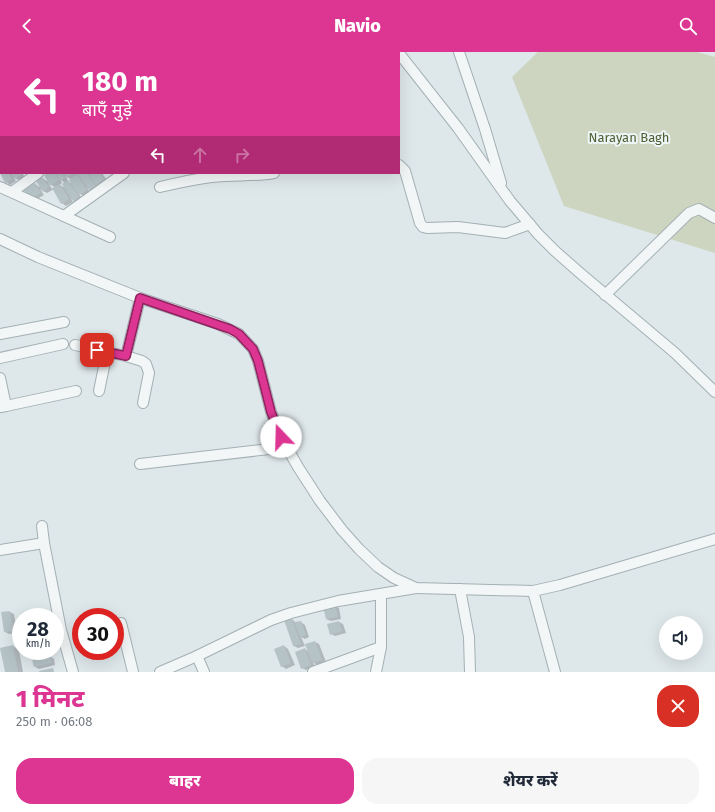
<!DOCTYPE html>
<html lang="hi">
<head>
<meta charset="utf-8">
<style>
  :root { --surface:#fff; --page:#f6f6f7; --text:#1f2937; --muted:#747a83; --accent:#dc3692 }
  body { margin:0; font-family:"Fira Sans","Noto Sans Devanagari",sans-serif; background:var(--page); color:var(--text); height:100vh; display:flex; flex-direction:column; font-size:15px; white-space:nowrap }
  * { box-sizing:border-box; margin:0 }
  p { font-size:13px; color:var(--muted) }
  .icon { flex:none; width:22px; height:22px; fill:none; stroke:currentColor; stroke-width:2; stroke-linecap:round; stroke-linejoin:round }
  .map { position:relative; height:620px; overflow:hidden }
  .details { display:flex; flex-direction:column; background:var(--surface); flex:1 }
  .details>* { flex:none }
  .top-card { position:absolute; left:0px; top:0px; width:400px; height:122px; box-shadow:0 4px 16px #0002; background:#dc3692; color:#fff; overflow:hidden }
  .buttons { position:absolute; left:659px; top:564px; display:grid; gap:8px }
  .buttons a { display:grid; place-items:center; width:44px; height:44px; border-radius:50%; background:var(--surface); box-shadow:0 4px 16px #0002; font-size:20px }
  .speed { position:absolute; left:12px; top:556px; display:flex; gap:8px; font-size:20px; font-weight:700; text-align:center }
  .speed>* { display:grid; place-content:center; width:52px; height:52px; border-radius:50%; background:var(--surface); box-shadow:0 4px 16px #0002; line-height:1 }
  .speed small { font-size:10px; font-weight:400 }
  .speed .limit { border:6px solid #d22; background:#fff; color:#111 }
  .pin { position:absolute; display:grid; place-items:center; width:34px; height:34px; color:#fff; margin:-17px; border-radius:8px; box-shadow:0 2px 6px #0006 }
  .me { position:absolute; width:44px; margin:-22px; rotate:339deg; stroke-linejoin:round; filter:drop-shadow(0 0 3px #0008) }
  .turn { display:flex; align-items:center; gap:14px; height:84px; padding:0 16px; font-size:18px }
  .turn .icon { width:52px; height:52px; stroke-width:2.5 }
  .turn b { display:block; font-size:28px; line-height:34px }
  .lanes { display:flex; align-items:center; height:38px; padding:0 16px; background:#0003; justify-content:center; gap:20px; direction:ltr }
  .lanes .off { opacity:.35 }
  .round { display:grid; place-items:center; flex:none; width:42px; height:42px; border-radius:16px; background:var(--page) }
  .summary { display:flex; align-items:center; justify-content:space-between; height:68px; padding:0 16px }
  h1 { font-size:24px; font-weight:800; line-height:30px; color:var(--accent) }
  .button { display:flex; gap:8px; margin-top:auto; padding:8px 16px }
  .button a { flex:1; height:46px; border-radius:16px; background:var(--accent); color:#fff; font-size:16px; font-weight:800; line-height:46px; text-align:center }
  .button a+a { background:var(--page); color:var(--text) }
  header { display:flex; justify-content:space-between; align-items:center; height:52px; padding:0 16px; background:var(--accent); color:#fff; font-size:18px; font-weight:800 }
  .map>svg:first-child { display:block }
  .green { fill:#cdd4bf }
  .shadow { fill:#0003; fill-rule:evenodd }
  .building { fill:#b5c3c7 }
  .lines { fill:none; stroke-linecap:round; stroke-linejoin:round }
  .minor-casing { stroke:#a3b0b4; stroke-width:12 }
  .minor { stroke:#f2f6f7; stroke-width:10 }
  .route-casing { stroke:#8f235f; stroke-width:10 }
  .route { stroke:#dc3692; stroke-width:7 }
  .labels { text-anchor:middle; stroke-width:4; stroke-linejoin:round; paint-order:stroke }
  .park-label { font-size:13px; fill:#4d5f31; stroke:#eef5f7 }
</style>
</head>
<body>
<header><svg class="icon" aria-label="back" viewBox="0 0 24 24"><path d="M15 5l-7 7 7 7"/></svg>Navio<svg class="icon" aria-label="search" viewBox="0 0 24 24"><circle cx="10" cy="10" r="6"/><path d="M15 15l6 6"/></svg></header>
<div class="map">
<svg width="715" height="620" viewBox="0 0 715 620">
  <rect width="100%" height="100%" fill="#dee7ea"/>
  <polygon class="green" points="538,0 697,0 715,5 715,201 564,154 512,25"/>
  <g class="shadow">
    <polygon points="132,0 176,0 177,1 133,1"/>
    <polygon points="185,0 204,0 205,1 185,1"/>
    <polygon points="1,119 1,121 22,121 25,125 19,128 13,125 16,129 10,133 6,130 0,120"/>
    <path d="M49 121H102L108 130 94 140 87 136 90 140 84 144 78 141 83 148 78 151 71 147 73 150 66 154 62 151 54 137 47 141 40 137 44 143 37 147 33 145 35 132 41 136 42 126 50 131ZM65 124 71 127 73 132 67 129 68 128ZM60 127 65 131 66 136 59 133 62 131ZM48 131 55 135 52 137Z"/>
    <polygon points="335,554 339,556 341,567 331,569 326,567"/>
    <polygon points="10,560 14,562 17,581 9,582 5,580"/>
    <polygon points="291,566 296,571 301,570 305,573 309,585 305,587 301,585 305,594 298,596 294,594 285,569"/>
    <polygon points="339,570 343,572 346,581 335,584 331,582"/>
    <polygon points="315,590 319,592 326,610 317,613 313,610 315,615 306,618 302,616 305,597 309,600"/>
    <polygon points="13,594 19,598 23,620 6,620"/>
    <polygon points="284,594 288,597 295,613 286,617 282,614"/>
    <polygon points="50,604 54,607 55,613 39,617 35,615"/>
  </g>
  <g class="building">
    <polygon points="0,121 9,121 12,127 5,131"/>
    <polygon points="11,121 20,121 21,123 15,127"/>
    <polygon points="47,121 54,121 59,128 50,134 44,123"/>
    <polygon points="55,121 62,121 65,126 60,129"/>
    <polygon points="64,121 75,121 66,126"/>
    <polygon points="77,121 87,121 96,134 89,138"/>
    <polygon points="88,121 100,121 104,127 96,133"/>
    <polygon points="77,122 87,138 79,143 69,128"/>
    <polygon points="42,125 49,135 43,140 36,129"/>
    <polygon points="68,128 79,145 73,149 62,132"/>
    <polygon points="35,131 41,141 32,146 23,138"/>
    <polygon points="60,132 69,147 61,152 52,136"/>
    <polygon points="335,553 338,565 326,567 323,555"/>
    <polygon points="10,559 13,579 4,580 1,560"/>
    <polygon points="291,565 301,592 293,594 284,568"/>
    <polygon points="301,569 306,583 300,585 294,570"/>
    <polygon points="339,569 342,579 330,583 327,572"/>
    <polygon points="315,589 322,608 312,611 305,592"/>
    <polygon points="13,593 18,620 5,620 0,596"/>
    <polygon points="284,593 291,611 281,615 274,597"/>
    <polygon points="305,596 311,613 301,617 295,600"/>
    <polygon points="50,603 52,611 34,615 32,608"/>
    <polygon points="53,616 54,620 39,620 39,619"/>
  </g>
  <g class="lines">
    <defs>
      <g id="minor">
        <polyline points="68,0 69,1"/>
        <polyline points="206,0 207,1"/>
        <polyline points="398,0 458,76 510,149 538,182 555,199 580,221 675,301 715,340"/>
        <polyline points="459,0 485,77 501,131"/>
        <polyline points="7,1 9,0"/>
        <polyline points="99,1 101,0"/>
        <polyline points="121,1 122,0"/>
        <polyline points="380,1 382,0"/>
        <polyline points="0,6 1,5"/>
        <polyline points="0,68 1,68"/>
        <polyline points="0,82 1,82"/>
        <polyline points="399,113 405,119 420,171 423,175 427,176 458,175 505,181 530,172"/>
        <polyline points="0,135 110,185"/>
        <path d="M160 135C181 130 203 125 224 124 242 123 256 124 274 121"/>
        <polyline points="12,140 38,121"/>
        <polyline points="64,164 124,121"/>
        <polyline points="0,187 38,205 140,246 218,272 239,282 253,297 258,309 271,360 281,385 298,415 320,449 342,478 359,497 378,515 394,526 416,536 533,539 560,533 715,487"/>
        <polyline points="605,243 689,161 699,157 715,166"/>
        <polyline points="0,282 64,270"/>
        <polyline points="75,293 126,304 142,309 146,312 149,321 143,351"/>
        <polyline points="126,304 140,246"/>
        <polyline points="0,306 63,292"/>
        <polyline points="0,326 6,354 1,355"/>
        <polyline points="99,339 107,300"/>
        <polyline points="6,354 76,339"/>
        <polyline points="140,412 287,395"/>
        <polyline points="42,474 44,491 61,578 73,620"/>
        <polyline points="0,498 44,491"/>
        <polyline points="460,537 469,585 470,620"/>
        <polyline points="533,539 555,620"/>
        <polyline points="121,571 133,620"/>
        <polyline points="197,604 204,620"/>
        <polyline points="160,620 197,604 271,568 291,561 338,549 416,536"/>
        <polyline points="313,620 381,595"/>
        <polyline points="376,620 381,595 381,543"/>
      </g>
    </defs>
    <use href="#minor" class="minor-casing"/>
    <use href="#minor" class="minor"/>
  </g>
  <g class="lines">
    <defs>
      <polyline id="route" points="97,298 126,304 140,246 230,277 239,282 253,297 258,309 271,360 281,385"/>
    </defs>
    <use href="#route" class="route-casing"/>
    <use href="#route" class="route"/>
  </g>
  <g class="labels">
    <g class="park-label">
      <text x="629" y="90">Narayan Bagh</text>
    </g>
  </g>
</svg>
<div class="buttons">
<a><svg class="icon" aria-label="sound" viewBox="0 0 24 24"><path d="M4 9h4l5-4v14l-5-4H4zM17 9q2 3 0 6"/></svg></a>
</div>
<div class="speed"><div>28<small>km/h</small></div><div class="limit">30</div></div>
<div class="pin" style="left:97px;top:298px;background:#d93025"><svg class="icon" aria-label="arrive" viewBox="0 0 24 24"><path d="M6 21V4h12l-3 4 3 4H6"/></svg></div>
<svg class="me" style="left:281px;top:385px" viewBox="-20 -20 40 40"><circle r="19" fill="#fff"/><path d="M0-13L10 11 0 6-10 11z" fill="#dc3692"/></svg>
<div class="top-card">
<div class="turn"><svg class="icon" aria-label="left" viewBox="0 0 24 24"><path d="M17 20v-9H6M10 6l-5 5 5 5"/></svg><div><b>180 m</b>बाएँ मुड़ें</div></div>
<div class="lanes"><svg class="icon" aria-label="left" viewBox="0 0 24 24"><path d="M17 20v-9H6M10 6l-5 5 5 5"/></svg><svg class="icon off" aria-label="ahead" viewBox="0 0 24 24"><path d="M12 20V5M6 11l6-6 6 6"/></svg><svg class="icon off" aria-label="right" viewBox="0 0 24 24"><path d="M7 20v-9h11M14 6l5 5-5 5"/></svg></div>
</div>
</div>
<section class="details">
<div class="summary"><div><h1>1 मिनट</h1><p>250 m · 06:08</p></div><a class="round" style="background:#d93025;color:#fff"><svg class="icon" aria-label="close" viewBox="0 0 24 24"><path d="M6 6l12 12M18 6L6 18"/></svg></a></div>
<div class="button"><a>बाहर</a><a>शेयर करें</a></div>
</section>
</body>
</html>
